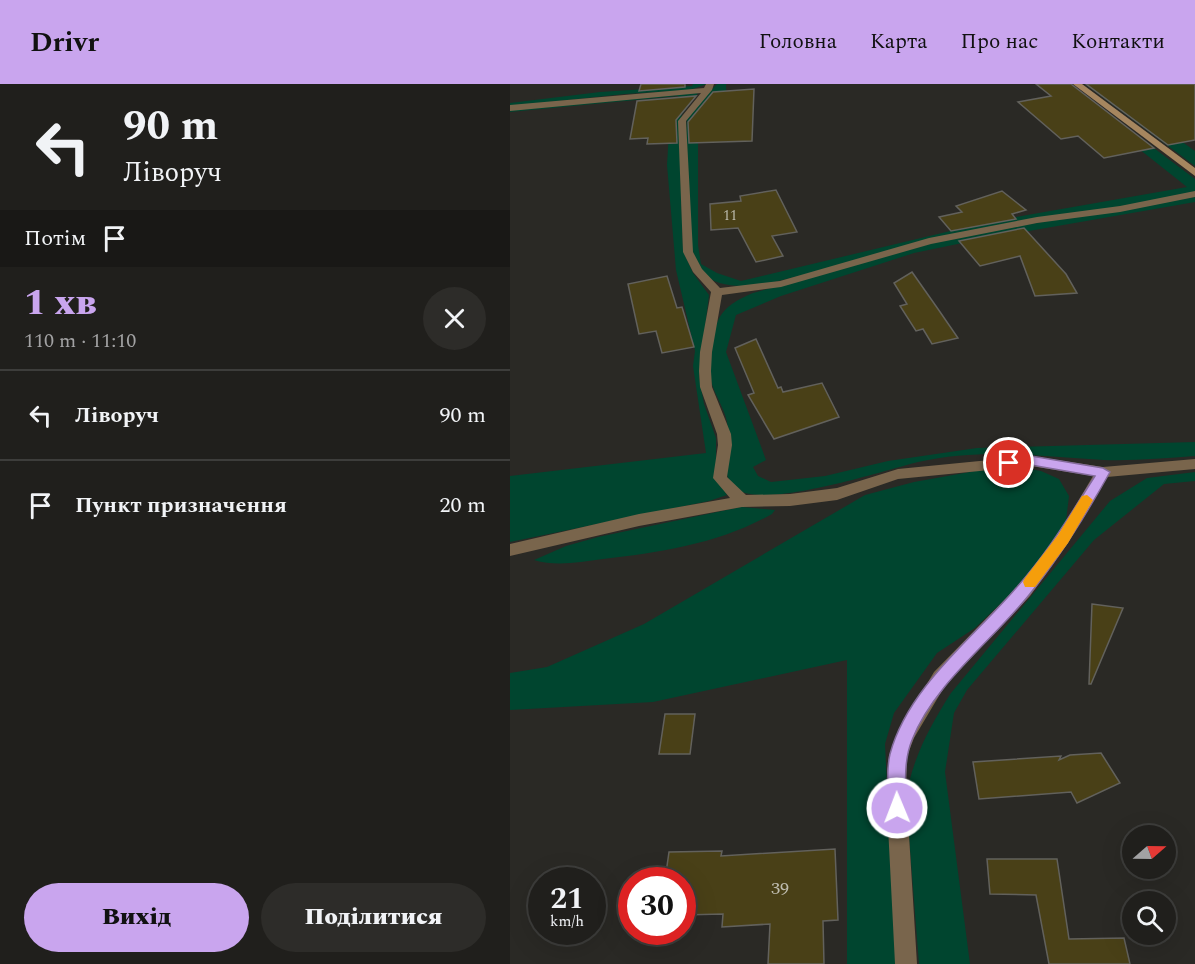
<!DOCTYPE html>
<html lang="uk">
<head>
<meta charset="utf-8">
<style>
  :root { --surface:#201f1c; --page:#2d2c29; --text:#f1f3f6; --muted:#a2a2a3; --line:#3d3d3b; --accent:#c9a5ee }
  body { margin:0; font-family:Spectral,serif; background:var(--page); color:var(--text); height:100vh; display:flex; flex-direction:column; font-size:22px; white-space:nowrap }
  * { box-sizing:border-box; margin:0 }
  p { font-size:20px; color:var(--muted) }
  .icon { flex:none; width:33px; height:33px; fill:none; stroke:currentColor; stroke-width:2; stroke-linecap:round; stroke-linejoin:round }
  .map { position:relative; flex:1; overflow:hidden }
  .sheet { display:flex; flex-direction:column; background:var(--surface); width:510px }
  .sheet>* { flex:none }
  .hud { background:#201f1c; color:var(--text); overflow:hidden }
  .needle { width:39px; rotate:70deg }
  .fabs { position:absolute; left:612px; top:741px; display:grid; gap:12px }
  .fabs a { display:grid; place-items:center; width:54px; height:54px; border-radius:50%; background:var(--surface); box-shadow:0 6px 24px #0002,0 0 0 2px var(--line); font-size:30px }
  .speed { position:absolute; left:18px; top:783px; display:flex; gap:12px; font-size:30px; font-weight:700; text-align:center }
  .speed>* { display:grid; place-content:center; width:78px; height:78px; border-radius:50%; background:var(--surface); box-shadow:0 6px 24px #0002,0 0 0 2px var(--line); line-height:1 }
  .speed small { font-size:15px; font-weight:400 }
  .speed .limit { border:9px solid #d22; background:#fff; color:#111 }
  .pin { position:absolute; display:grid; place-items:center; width:51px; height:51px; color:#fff; margin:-26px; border:3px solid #fff; border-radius:50%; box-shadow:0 2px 6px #0007 }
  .me { position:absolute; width:66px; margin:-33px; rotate:359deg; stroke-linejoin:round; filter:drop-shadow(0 0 4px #0008) }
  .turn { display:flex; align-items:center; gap:21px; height:126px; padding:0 24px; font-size:27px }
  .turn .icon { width:78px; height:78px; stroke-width:2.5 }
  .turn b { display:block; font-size:42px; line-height:51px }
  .then { display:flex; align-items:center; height:57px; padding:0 24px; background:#0003; gap:12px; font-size:22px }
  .round { display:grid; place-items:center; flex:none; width:63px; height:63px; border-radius:32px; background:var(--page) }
  .headline { display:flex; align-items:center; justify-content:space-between; height:102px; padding:0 24px }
  h1 { font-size:36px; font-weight:800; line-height:45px; color:var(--accent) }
  .primary-button { display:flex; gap:12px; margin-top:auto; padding:12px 24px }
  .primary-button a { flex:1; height:69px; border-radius:36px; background:var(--accent); color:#111; font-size:24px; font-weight:800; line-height:69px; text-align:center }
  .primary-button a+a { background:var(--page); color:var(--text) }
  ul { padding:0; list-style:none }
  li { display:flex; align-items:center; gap:18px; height:90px; padding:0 24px; border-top:2px solid var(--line) }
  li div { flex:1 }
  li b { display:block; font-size:22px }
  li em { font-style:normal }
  header { display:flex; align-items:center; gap:36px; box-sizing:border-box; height:84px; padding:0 30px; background:var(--accent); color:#111 }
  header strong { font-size:28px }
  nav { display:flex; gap:33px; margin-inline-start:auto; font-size:21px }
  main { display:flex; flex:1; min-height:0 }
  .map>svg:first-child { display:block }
  .green { fill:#00452f }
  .building { fill:#494017; stroke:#62615c; stroke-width:1.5 }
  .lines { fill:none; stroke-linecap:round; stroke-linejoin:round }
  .street { fill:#79654c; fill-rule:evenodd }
  .secondary { fill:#a6865f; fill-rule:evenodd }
  .route { fill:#c9a5ee; stroke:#836b9b; stroke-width:1.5 }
  .slow { fill:#f59e0b }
  .labels { text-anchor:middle; stroke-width:4.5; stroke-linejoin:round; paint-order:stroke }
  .far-number-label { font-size:14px; fill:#bebcaf }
  .near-number-label { font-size:18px; fill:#bebcaf }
</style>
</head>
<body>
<header>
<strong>Drivr</strong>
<nav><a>Головна</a><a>Карта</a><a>Про нас</a><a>Контакти</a></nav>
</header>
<main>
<section class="sheet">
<div class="hud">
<div class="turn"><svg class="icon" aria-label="left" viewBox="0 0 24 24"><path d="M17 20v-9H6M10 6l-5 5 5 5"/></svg><div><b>90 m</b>Ліворуч</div></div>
<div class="then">Потім<svg class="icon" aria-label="arrive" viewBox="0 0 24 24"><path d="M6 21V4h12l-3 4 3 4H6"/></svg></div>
</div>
<div class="headline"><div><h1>1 хв</h1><p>110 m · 11:10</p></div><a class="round"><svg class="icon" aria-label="close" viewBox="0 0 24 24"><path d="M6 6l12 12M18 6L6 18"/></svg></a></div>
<ul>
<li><svg class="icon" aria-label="left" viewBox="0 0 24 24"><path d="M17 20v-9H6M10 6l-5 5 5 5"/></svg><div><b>Ліворуч</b></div><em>90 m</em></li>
<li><svg class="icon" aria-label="arrive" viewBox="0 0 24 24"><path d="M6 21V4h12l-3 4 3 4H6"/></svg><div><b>Пункт призначення</b></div><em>20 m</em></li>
</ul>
<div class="primary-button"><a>Вихід</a><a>Поділитися</a></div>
</section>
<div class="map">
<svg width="685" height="880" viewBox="0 0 685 880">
  <rect width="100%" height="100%" fill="#2a2925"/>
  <g class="green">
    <polygon points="183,0 197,0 180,6 115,10 0,22 0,19 90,8 182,2"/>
    <path d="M207 0H216L217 25 188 45V161L191 180 207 189 231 197 478 138 677 103 547 0H559L685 95V108L603 124 517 136 256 200C236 203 206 205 191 187 174 168 175 63 177 33Z"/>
    <polygon points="575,0 591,0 685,67 685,82"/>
    <polygon points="188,9 172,30 169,42 173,167 183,189 199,211 189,293 194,320 206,354 206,394 217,411 199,417 0,458 0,392 196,369 183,282 185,267 166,186 157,81 160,31 170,31 168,12 0,28 0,26"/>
    <path d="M685 113V118L467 156 404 169 271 212 226 231 216 268 256 376 243 383 248 392 261 398 315 392 378 377 467 364 685 358V372C655 374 624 377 594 376 530 372 472 364 408 378 373 387 261 423 230 407 207 396 220 365 218 345 217 322 196 303 200 280 206 240 202 226 243 209L423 159 514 141Z"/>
    <polygon points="509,383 531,387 549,395 559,412 556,437 541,461 507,504 465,544 427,569 384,629 375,660 386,880 337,880 337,576 143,618 0,626 0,589 37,583 134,540 355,411 404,398 471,386"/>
    <path d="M685 388V397L654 400 584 456 457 606 444 629 435 688 460 880H409L396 714C402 675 420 642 441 609L600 417 637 394Z"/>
    <path d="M231 423 265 426 262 430C211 459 150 469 93 475 69 478 47 483 24 476L56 462 88 453Z"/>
  </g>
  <g class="building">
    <polygon points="131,0 175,0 175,3 129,7"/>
    <polygon points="526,0 561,0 644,64 594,74 568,52 551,55 508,18 541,12"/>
    <polygon points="576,0 685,0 685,56 658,61"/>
    <polygon points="244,5 242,57 179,59 178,38 203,8"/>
    <polygon points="186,12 166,36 167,59 137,60 138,54 120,55 127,17"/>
    <polygon points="266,106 287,148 262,152 273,172 246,178 228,144 201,146 200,120 231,117 230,112"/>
    <polygon points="492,107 516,126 502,130 506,135 441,147 429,133 452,128 446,122"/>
    <polygon points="514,144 556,190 567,209 525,212 510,172 470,182 449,157"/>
    <polygon points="402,188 428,225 448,254 422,260 413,245 406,247 390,222 397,220 384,199"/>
    <polygon points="157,192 167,224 172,223 184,263 152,269 146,247 129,250 118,200"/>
    <polygon points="246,255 268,304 271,303 273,308 312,299 329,333 264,355 238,311 244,309 225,264"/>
    <polygon points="582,520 613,524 581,600 579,600"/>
    <polygon points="155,630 185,630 180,670 149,670"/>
    <polygon points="591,669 610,699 567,719 561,708 469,715 463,678 551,672 549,676 560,671"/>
    <polygon points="325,765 328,836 313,837 314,880 258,880 260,840 212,843 213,830 172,831 172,796 155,796 159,768 212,767 211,772"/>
    <polygon points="477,775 547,775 559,855 614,854 620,880 539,880 526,811 480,810"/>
  </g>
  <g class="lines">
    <polygon class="street" points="196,0 204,0 202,6 176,37 183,168 192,185 210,204 270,197 419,154 527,133 610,122 685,107 685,113 610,128 527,139 421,160 271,203 212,211 202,268 201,287 202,303 221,350 222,361 217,393 236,411 280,410 327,404 388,385 521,372 593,383 685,375 685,385 597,393 558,459 520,512 436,600 404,654 397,672 396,703 407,880 385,880 376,703 379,672 387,650 424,588 508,502 548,451 583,392 521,382 388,395 327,416 280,422 232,423 129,442 0,472 0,460 129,430 220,414 203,394 208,361 207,350 190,303 189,287 190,268 201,208 183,188 173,168 168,37 191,9 0,27 0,21 194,4"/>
    <polygon class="secondary" points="563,0 572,0 685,84 685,92"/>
  </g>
  <path class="route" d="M521 372 593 384 600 388C576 431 550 473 519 511 482 557 423 601 402 656 393 678 396 702 396 724L393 731 387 733 380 731 378 724C378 707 376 686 380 670 398 603 463 554 506 504 537 470 560 431 585 392L521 381 499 384 493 379 499 374Z"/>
  <polygon class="slow" points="577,411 583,416 558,459 525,503 515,503 513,498 515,494 548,451 572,412"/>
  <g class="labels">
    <g class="far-number-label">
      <text x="220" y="136">11</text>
    </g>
    <g class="near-number-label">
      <text x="270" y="810">39</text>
    </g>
  </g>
</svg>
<div class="fabs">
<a><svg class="needle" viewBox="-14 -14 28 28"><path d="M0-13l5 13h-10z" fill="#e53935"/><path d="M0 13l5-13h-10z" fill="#a2a2a3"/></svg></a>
<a><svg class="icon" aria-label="search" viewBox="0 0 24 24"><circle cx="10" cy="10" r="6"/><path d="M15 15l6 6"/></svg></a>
</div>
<div class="speed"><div>21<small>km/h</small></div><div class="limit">30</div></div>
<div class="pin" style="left:499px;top:379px;background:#d93025"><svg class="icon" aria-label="arrive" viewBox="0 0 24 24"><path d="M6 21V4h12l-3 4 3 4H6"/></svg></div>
<svg class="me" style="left:387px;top:724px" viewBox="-20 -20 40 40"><circle r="17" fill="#c9a5ee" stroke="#fff" stroke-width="3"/><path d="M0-11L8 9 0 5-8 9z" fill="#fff"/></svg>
</div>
</main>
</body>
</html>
